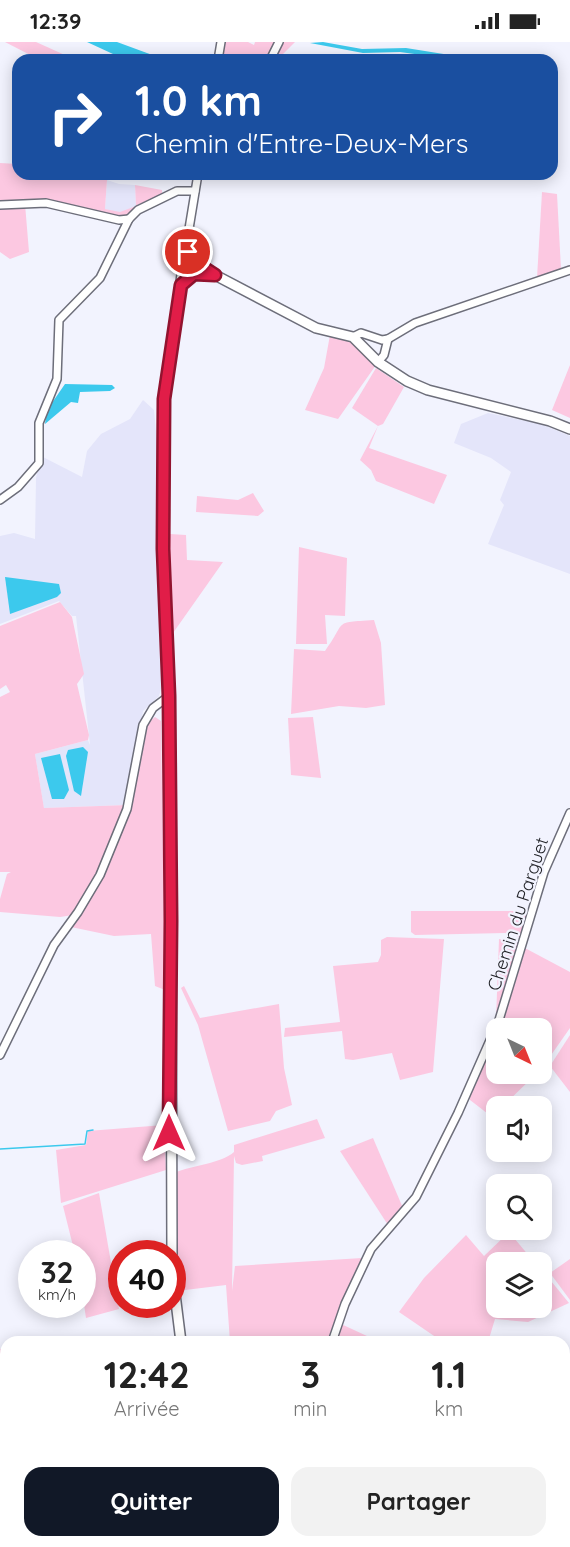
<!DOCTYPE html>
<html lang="fr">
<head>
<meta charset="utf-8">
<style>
  :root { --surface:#fff; --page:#f2f2f2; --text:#222; --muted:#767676; --accent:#111827 }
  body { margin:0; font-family:Quicksand,sans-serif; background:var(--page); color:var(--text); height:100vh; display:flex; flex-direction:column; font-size:22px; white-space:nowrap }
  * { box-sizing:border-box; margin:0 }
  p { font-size:20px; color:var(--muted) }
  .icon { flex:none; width:33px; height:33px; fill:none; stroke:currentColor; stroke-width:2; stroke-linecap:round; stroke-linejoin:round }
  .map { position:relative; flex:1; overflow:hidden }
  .panel { position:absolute; left:0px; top:1294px; width:570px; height:212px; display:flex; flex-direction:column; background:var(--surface); border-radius:18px 18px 0 0; box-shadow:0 3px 15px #0003 }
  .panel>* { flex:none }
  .top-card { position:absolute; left:12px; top:12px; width:546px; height:126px; border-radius:18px; box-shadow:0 3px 15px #0003; background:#1a4fa0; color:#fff; overflow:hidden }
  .needle { width:39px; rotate:137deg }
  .buttons { position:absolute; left:486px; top:976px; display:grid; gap:12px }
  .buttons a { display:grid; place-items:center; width:66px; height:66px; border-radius:12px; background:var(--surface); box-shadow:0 3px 15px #0003; font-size:30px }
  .speed { position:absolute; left:18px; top:1198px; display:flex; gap:12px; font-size:30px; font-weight:700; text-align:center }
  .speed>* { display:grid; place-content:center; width:78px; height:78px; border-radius:50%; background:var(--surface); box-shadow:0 3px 15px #0003; line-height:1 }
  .speed small { font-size:15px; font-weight:400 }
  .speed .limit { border:9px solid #d22; background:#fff; color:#111 }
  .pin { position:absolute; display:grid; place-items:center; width:51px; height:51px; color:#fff; margin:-26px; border:3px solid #fff; border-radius:50%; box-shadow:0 2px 6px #0007 }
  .me { position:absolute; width:66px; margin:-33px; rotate:0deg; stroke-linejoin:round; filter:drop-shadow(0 0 4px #0008) }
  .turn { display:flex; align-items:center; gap:21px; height:126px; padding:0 24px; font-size:27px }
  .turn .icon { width:78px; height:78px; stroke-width:2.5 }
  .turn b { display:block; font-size:42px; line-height:51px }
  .eta { display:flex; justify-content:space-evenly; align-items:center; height:102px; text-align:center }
  .eta b { font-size:36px; font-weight:700; line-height:42px }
  .cta { display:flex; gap:12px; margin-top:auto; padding:12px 24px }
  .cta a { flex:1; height:69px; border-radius:18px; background:var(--accent); color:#fff; font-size:24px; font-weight:700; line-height:69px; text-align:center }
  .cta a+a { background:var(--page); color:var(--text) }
  .status { display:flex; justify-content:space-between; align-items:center; height:42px; padding:0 30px; background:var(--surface); direction:ltr }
  .status svg { height:16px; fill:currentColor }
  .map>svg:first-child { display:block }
  .built { fill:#e4e5fa }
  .green { fill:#fcc8e1 }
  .water { fill:#3cc9ed }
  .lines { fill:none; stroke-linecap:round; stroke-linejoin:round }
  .stream { stroke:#3cc9ed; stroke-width:1.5 }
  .street-casing { stroke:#6d6e7a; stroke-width:10 }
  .secondary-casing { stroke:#6d6e7a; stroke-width:12 }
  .street { stroke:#fff; stroke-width:7 }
  .secondary { stroke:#fff; stroke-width:9 }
  .route-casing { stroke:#92132f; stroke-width:15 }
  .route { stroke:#e11d48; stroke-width:10 }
  .labels { text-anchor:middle; stroke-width:4.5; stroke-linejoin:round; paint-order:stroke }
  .street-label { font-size:18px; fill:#212227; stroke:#f2f3fe }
</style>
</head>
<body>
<div class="status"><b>12:39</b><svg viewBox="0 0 49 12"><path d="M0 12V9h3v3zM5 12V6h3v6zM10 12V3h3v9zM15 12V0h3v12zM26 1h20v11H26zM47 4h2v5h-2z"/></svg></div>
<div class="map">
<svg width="570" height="1505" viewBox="0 0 570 1505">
  <rect width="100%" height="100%" fill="#f2f3fe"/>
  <g class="built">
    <polygon points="107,138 119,142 135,143 136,164 120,171 105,167"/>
    <polygon points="143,358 154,368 158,411 163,639 159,654 143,669 127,763 44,766 35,712 88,698 90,703 76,574 72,574 59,559 0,582 0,494 14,491 35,497 36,436 41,414 82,435 87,409 101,392 130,377"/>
    <polygon points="488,371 541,382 570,394 570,532 488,502 504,463 500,458 511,430 491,416 454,401 461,382"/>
  </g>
  <g class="green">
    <polygon points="5,0 36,0 76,18 40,18"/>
    <polygon points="224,0 248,0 254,3 255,0 295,0 282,13 288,17 299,18 221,18"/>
    <polygon points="0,121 18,122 18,132 89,132 107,138 105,167 120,170 136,164 135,143 162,148 162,152 137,163 139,164 122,176 46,159 0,161"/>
    <polygon points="542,150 557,152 561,227 537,236"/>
    <polygon points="25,162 29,210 10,217 0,210 0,165"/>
    <polygon points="330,293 352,298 376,323 338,377 305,368 324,326"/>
    <polygon points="570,323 570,376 552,368"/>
    <polygon points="376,326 404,345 383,382 378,384 369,406 447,433 434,462 376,439 371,428 360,418 378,384 352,366"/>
    <polygon points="253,451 264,469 258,474 196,470 197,454 238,458"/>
    <polygon points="170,492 186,493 187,518 223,520 173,591 173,631 170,633"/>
    <polygon points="299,505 347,516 345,574 325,573 327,602 296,602"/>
    <polygon points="60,560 72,575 84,632 77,642 89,693 88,698 35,712 44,766 127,763 100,831 73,873 60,875 0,870 0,857 7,832 11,830 0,830 0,655 10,650 6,643 0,647 0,584"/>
    <path d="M374 578 381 601 385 663 366 666 339 664 291 672 294 607 325 609C348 578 331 581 374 578Z"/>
    <polygon points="155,675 161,679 165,948 155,944 151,892 114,894 71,885 103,833 131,767 147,682"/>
    <polygon points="313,675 321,736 291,733 288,676"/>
    <polygon points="411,869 529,869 520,895 505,891 415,893 411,890"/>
    <polygon points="387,895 444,897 433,1030 400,1038 392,1011 353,1018 345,1017 342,989 284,995 285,986 340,980 333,924 378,920 381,913 381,898"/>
    <polygon points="499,897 519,901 496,977"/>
    <polygon points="523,905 570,930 570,986 542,1026 542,987 497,987"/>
    <polygon points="184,944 200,976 279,962 284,1026 292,1063 276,1069 270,1079 228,1089 198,983 181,946"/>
    <polygon points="496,988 496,1032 536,1032 502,1065 496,1065 496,1070 492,1075 470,1058 469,1053"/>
    <polygon points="570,993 570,1050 550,1024"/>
    <path d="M317 1077 325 1096 262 1114 263 1119 242 1123 236 1121 234 1114 232 1249 235 1224 362 1216 332 1294 237 1297 230 1300 226 1243 177 1249 174 1131C193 1123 220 1122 234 1110V1103Z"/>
    <polygon points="164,1083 166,1128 61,1161 56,1108 86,1103 88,1089"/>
    <polygon points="373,1096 403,1166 388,1183 340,1109"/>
    <polygon points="99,1151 119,1267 86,1276 83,1256 82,1212 75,1212 63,1164"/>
    <polygon points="509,1190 535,1221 496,1221 496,1266 542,1266 542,1228 569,1261 528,1280 495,1277 488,1300 439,1300 440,1298 399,1270 424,1236 466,1193 484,1214"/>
    <polygon points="570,1217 570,1258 550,1231"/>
    <polygon points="341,1282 380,1300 334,1300"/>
    <rect x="0" y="1307" width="6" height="68"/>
  </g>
  <g class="water">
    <polygon points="87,0 117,0 166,18 126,18"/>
    <polygon points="323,0 362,7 406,6 475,17 514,18 458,18 400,10 363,11 310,1"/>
    <polygon points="65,342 112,343 115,346 110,349 80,350 78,361 71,360 45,382 47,368"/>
    <polygon points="5,535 59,542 61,551 57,555 10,572"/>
    <polygon points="83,705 88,710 81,754 74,749 66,714 68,708"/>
    <polygon points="60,712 69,748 64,757 52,757 41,716"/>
  </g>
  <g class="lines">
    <polyline class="stream" points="0,1107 85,1102 87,1089 93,1088"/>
    <defs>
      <g id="street">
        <polyline points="218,18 221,0"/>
        <polyline points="270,18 279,0"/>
        <polyline points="0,163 46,161 119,178 129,177"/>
        <polyline points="186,205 198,132"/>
        <polyline points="353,295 361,291 382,298 388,297 384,313 378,320"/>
        <polyline points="388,297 415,281 570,228"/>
        <polyline points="0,458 18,445 39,421 39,381 57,337 59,278 100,236 129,177 138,168 177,149 195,149"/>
        <polyline points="0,1013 54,903 78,870 100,833 127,767 143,683 153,666 169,654"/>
        <polyline points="332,1300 345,1262 371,1207 416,1155 458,1071 499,978 544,830 570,771"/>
        <polyline points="0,1452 6,1455"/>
        <polyline points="25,1500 26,1505"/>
        <polyline points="230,1505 234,1500"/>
      </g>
      <g id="secondary">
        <polyline points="186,205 195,220 215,233 316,286 353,295 378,320 407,339 428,348 550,379 570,387"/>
        <polyline points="181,243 194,232 210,232"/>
        <polyline points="172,1212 171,879 169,654 163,507 164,357 186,205"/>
        <polyline points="172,1228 181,1300"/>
        <polyline points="223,1500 224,1505"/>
      </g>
    </defs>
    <use href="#street" class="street-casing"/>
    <use href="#secondary" class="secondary-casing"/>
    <use href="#street" class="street"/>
    <use href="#secondary" class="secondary"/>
  </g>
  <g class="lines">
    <defs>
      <polyline id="route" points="169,1091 171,879 169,654 163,507 164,357 181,243 194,232 215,233 195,220 188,210"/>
    </defs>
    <use href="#route" class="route-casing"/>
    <use href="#route" class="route"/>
  </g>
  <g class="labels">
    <g class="street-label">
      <text transform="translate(518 872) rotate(-72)" y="6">Chemin du Parguet</text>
    </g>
  </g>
</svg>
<div class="buttons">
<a><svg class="needle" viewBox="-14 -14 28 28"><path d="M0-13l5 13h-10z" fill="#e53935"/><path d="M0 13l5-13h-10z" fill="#767676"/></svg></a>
<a><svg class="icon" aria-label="sound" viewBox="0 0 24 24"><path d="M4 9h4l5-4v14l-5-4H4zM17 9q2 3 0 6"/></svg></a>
<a><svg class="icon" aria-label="search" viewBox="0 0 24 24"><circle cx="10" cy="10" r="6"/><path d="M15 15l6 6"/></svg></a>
<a><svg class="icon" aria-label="layers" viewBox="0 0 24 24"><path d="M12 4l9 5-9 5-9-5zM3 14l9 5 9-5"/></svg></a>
</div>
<div class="speed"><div>32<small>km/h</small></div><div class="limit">40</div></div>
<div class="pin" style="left:188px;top:210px;background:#d93025"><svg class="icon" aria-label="arrive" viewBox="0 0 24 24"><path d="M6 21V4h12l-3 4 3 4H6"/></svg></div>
<svg class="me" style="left:169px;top:1091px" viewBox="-20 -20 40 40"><path d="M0-17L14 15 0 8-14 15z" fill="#e11d48" stroke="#fff" stroke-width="4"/></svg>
<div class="top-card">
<div class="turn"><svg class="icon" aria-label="right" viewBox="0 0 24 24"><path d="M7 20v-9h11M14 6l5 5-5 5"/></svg><div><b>1.0 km</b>Chemin d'Entre-Deux-Mers</div></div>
</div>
<section class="panel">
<div class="eta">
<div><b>12:42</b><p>Arrivée</p></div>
<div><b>3</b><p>min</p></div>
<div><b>1.1</b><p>km</p></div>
</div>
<div class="cta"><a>Quitter</a><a>Partager</a></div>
</section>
</div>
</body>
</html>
